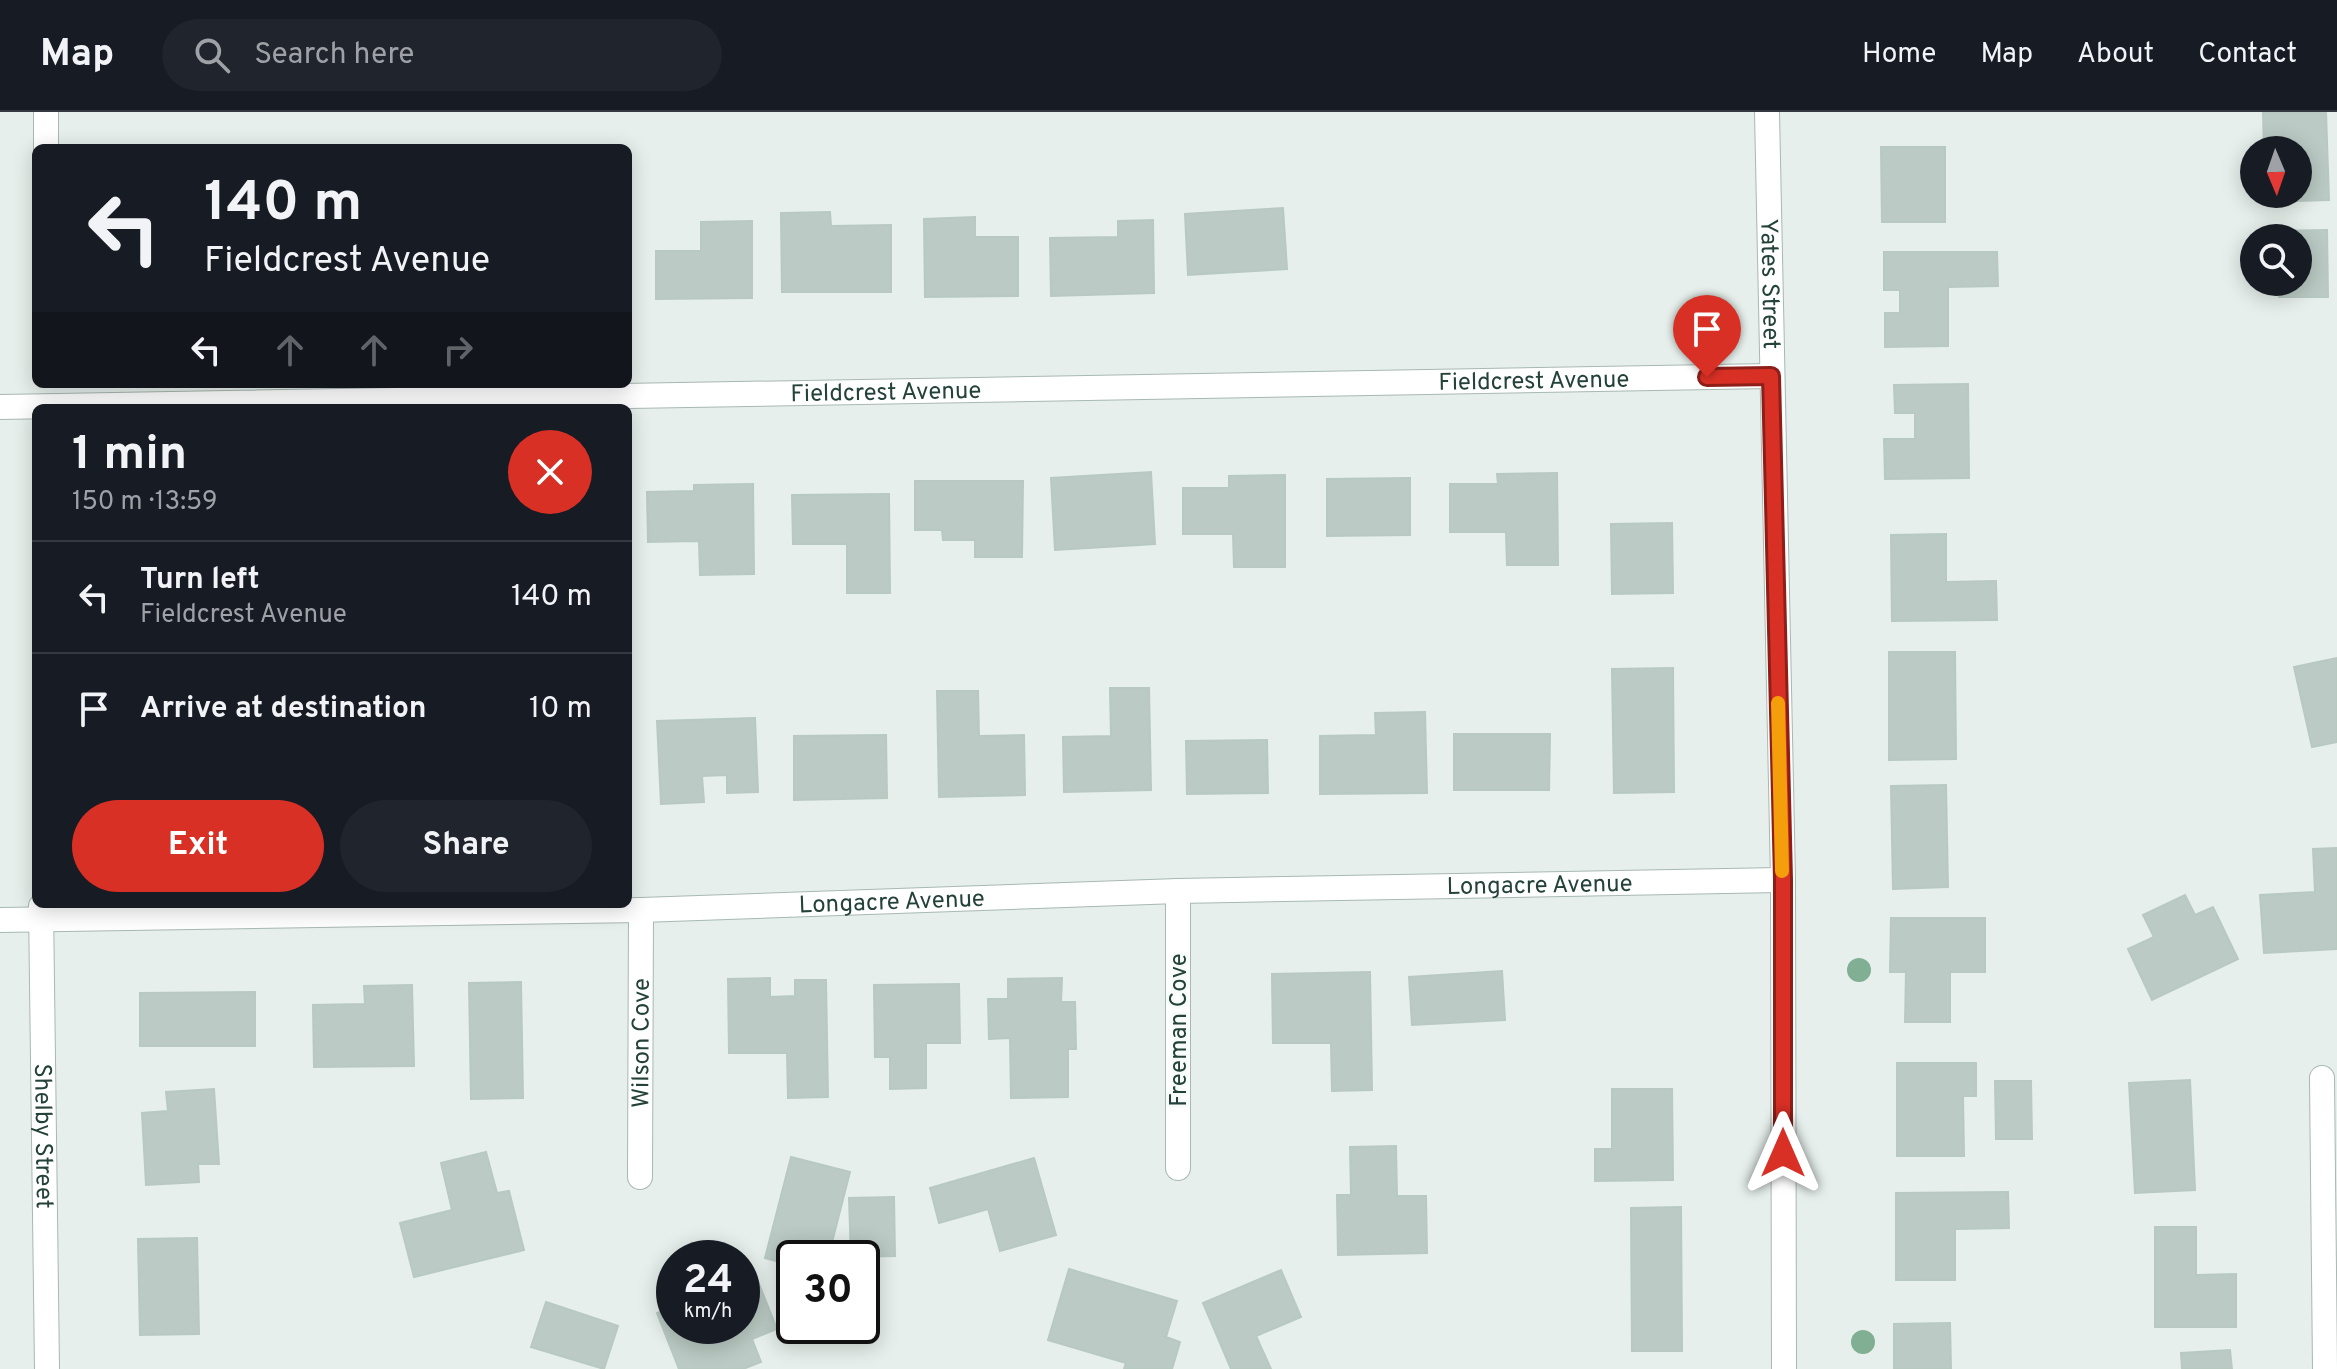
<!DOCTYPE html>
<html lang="en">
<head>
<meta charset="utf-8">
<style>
  :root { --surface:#171b24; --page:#20242c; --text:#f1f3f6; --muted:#9ea1a6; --line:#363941; --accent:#d93025 }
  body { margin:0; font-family:Overpass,sans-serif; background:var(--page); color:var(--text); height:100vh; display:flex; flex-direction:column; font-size:30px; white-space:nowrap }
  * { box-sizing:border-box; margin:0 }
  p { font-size:26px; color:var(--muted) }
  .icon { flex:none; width:44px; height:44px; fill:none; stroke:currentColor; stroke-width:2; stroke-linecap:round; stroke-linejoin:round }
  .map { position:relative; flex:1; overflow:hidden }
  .sheet { position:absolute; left:32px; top:292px; width:600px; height:504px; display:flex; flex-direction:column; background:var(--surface); border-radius:12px; box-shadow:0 4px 20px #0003 }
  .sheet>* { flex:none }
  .banner { position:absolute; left:32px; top:32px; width:600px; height:244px; border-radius:12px; box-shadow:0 4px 20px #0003; background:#171b24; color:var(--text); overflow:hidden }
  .needle { width:52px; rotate:178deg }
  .buttons { position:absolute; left:2240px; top:24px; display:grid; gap:16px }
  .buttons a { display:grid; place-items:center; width:72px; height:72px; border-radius:50%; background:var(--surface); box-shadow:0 4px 20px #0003; font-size:40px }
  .speed { position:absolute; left:656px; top:1128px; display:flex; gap:16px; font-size:40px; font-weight:700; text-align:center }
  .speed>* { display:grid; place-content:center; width:104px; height:104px; border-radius:50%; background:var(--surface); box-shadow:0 4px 20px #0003; line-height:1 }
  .speed small { font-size:20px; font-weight:400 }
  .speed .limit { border:4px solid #111; border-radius:12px; background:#fff; color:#111 }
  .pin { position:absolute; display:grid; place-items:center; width:68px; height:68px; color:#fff; margin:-82px -34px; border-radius:50% 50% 50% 0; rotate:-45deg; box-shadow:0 0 8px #0007 }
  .pin .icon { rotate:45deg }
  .me { position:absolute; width:88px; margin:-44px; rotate:0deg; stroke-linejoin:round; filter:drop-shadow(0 0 6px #0008) }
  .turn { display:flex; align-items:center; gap:28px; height:168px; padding:0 40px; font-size:36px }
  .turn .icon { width:104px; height:104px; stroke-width:2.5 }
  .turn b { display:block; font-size:56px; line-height:68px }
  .lanes { display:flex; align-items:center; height:76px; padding:0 40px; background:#0003; justify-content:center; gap:40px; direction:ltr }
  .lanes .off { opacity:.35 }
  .round { display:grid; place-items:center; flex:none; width:84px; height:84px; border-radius:42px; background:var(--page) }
  .headline { display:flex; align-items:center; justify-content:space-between; height:136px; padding:0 40px }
  h1 { font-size:48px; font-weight:700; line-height:60px }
  .cta { display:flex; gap:16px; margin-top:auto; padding:16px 40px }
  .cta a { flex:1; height:92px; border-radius:48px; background:var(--accent); color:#fff; font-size:32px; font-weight:700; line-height:92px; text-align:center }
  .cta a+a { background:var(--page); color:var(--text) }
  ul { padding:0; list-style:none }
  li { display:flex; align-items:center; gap:24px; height:112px; padding:0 40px; border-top:2px solid var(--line) }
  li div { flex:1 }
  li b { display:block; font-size:30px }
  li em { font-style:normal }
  header { display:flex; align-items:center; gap:48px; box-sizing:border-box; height:112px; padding:0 40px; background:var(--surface); border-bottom:2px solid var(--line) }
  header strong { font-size:38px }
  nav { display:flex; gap:44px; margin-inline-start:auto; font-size:28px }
  .search { width:560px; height:72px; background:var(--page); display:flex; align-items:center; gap:20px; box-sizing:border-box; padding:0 28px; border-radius:44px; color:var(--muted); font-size:30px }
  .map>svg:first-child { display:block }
  .building { fill:#bbcac4; stroke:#b8c9c2; stroke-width:2 }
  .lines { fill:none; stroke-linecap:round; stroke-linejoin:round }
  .minor-casing { stroke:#a8b8b2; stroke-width:26 }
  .minor { stroke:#fff; stroke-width:24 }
  .tree { fill:#80af93 }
  .route-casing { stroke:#8d1f18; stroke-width:20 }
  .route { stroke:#d93025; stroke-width:14 }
  .slow { stroke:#f59e0b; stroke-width:14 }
  .labels { text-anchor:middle; stroke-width:6; stroke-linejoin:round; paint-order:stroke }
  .street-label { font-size:24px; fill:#24423a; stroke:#f7fbf9 }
</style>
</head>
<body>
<header>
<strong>Map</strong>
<div class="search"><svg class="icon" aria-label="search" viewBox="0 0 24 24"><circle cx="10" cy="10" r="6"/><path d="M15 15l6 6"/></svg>Search here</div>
<nav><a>Home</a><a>Map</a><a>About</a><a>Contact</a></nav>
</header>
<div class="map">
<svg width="2337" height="1257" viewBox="0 0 2337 1257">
  <rect width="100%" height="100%" fill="#e6efeb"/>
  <g class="building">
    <polygon points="2263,0 2326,0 2329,88 2266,90 2266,82 2298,82 2298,38 2264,38"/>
    <polygon points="1881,35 1945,35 1945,110 1882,110"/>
    <polygon points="1283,96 1287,157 1188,163 1185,102"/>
    <polygon points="830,100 831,114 891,113 891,180 782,180 781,101"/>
    <polygon points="975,105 975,125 1018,125 1018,184 925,185 924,107"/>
    <polygon points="1153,108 1154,181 1051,184 1050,126 1118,125 1118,109"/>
    <polygon points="752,109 752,186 656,187 656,139 701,139 701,110"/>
    <polygon points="2327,118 2328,185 2279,185 2278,170 2298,170 2298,126 2277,126 2277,119"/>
    <polygon points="1884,140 1997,140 1998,174 1948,175 1948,234 1885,235 1885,201 1900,201 1900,178 1884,178"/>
    <polygon points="1968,272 1969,366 1885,367 1884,327 1915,327 1915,301 1895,301 1894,273"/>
    <polygon points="1151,360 1155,432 1055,438 1051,366"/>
    <polygon points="1557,361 1558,453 1507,453 1506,420 1450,420 1450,372 1498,372 1497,362"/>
    <polygon points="1285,363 1285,455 1234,455 1233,422 1183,422 1183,376 1229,376 1229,364"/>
    <polygon points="1410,366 1410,423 1327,424 1327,367"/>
    <polygon points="915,369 1023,369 1022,445 975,445 975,428 943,428 942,418 915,418"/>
    <polygon points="753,372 754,462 700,463 699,429 648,430 647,380 694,379 694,373"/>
    <polygon points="889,382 890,481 847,481 847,432 793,432 792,383"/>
    <polygon points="1672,411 1673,481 1612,482 1611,412"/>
    <polygon points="1946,422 1946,470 1996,469 1997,508 1892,509 1891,423"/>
    <polygon points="1889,540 1955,540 1956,647 1889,648"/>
    <polygon points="2337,546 2337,630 2312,635 2294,555"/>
    <polygon points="1673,556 1674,680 1614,681 1612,557"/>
    <polygon points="1110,576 1149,576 1151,678 1064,680 1063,625 1111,624"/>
    <polygon points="937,579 978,579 979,624 1024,623 1025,683 939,685"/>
    <polygon points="1425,600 1427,681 1320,682 1320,624 1376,623 1375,601"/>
    <polygon points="755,606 758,680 727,681 727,663 702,664 704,690 661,692 657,609"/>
    <polygon points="1454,622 1550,622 1549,678 1454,678"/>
    <polygon points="886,623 887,686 794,688 794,624"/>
    <polygon points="1267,628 1268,681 1187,682 1186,629"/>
    <polygon points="1946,673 1948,775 1893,777 1891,674"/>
    <polygon points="2337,736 2337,837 2264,841 2260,783 2315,780 2313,737"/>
    <polygon points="2185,783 2195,803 2213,795 2238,847 2152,888 2128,837 2154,825 2143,803"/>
    <polygon points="1891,806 1985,806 1985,860 1950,860 1950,910 1905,910 1906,860 1890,860"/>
    <polygon points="1502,859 1505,908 1412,913 1409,865"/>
    <polygon points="1370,860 1372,978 1332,979 1331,931 1273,931 1272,862"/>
    <polygon points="770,866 770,885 795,884 795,868 826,868 828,985 788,986 787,941 729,941 728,867"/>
    <polygon points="1062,866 1061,890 1075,890 1076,937 1068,937 1068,985 1011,986 1010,926 989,927 988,887 1008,887 1008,867"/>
    <polygon points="521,870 523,986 471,987 469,871"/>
    <polygon points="959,872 960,931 926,931 926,976 890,977 890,945 875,945 874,873"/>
    <polygon points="412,873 414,954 314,955 313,893 365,892 364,874"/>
    <polygon points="255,880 255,934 140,934 140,881"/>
    <polygon points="1897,951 1976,951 1976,984 1963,984 1964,1044 1897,1044"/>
    <polygon points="2190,968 2195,1078 2135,1081 2129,971"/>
    <polygon points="1995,969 2031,969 2032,1027 1996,1027"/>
    <polygon points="214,977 219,1052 198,1052 199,1070 146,1073 142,1001 168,999 166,980"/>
    <polygon points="1612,977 1672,977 1673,1068 1595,1069 1595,1037 1612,1037"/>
    <polygon points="1396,1034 1397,1084 1426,1084 1427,1141 1338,1143 1337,1083 1351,1083 1350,1035"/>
    <polygon points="486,1040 497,1081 509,1079 524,1138 414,1165 400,1111 452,1098 441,1051"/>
    <polygon points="791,1045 850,1060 828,1146 794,1146 794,1154 765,1146"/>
    <polygon points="1034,1046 1056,1123 1000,1139 988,1097 939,1111 930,1076"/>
    <polygon points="2008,1080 2009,1116 1955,1117 1955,1168 1896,1168 1896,1081"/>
    <polygon points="894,1085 895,1144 851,1145 849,1086"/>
    <polygon points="1681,1095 1682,1239 1632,1239 1631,1096"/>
    <polygon points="2155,1115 2196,1115 2196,1163 2236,1162 2236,1215 2155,1215"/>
    <polygon points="197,1126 199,1222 140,1223 138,1127"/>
    <polygon points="1069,1157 1177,1189 1166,1225 1180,1230 1172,1257 1124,1257 1126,1251 1048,1228"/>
    <polygon points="1281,1158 1301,1205 1256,1224 1271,1257 1231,1257 1203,1191"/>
    <polygon points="755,1162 777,1217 752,1227 761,1250 743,1257 679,1257 657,1201 674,1194 674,1214 742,1214 742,1167"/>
    <polygon points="546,1190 618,1214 604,1257 531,1235"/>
    <polygon points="1950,1211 1951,1257 1894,1257 1894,1212"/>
    <polygon points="2230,1238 2232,1257 2182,1257 2181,1241"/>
  </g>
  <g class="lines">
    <defs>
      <g id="minor">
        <path id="s1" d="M1767 0 1783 768 1784 1257"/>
        <polyline points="46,36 46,0"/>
        <path id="s2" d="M0 295 1771 264"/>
        <path id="s3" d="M41 794 47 1257"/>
        <path id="s4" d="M0 808 641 798 1178 779 1783 768"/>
        <polyline points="2322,966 2325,1257"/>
        <polyline points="1178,1056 1178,779"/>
        <path id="s5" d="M640 1065 641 798"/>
      </g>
    </defs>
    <use href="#minor" class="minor-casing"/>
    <use href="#minor" class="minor"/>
  </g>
  <g class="tree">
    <circle cx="1859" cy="858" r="12"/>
    <circle cx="1863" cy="1230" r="12"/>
  </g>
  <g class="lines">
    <defs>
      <polyline id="route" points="1707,265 1771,264 1783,768 1783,1041"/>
    </defs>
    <use href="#route" class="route-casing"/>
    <use href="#route" class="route"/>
    <polyline class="slow" points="1778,591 1782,759"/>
  </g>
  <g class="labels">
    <g class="street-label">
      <text dy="8" stroke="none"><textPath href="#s1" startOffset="172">Yates Street</textPath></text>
      <text dy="8" stroke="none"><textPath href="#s2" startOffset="1534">Fieldcrest Avenue</textPath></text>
      <text dy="8" stroke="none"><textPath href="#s2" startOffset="886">Fieldcrest Avenue</textPath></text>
      <text dy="8" stroke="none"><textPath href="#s4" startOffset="1540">Longacre Avenue</textPath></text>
      <text dy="8" stroke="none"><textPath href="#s4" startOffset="892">Longacre Avenue</textPath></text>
      <text transform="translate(1178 918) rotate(-90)" y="8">Freeman Cove</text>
      <text dy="8" stroke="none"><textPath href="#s5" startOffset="134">Wilson Cove</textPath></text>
      <text dy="8" stroke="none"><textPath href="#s3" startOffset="230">Shelby Street</textPath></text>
    </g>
  </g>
</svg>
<div class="buttons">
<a><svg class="needle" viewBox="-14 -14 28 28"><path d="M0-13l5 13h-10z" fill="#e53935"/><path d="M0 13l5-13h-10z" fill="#9ea1a6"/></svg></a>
<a><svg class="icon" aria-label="search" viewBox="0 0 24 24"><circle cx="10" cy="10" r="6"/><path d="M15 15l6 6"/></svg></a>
</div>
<div class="speed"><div>24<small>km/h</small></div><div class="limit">30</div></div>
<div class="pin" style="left:1707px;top:265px;background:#d93025"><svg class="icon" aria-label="arrive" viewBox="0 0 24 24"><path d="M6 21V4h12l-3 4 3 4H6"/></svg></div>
<svg class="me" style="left:1783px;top:1041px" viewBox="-20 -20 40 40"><path d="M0-17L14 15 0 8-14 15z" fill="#d93025" stroke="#fff" stroke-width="4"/></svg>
<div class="banner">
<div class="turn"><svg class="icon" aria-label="left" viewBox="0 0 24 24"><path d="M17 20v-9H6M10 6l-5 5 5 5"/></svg><div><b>140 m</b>Fieldcrest Avenue</div></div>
<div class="lanes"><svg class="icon" aria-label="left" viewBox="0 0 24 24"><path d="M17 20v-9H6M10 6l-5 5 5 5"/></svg><svg class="icon off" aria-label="ahead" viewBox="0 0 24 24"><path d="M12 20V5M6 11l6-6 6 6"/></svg><svg class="icon off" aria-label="ahead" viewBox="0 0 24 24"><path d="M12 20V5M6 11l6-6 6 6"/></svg><svg class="icon off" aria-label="right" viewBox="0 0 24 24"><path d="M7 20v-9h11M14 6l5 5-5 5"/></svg></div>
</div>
<section class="sheet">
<div class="headline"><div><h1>1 min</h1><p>150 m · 13:59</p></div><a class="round" style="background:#d93025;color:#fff"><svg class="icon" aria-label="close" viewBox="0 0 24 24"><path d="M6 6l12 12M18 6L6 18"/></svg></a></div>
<ul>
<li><svg class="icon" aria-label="left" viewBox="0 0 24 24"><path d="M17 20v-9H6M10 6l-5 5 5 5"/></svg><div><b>Turn left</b><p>Fieldcrest Avenue</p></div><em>140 m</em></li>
<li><svg class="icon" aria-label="arrive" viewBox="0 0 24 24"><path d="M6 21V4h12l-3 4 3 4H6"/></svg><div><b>Arrive at destination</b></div><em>10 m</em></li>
</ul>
<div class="cta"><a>Exit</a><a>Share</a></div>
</section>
</div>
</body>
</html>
